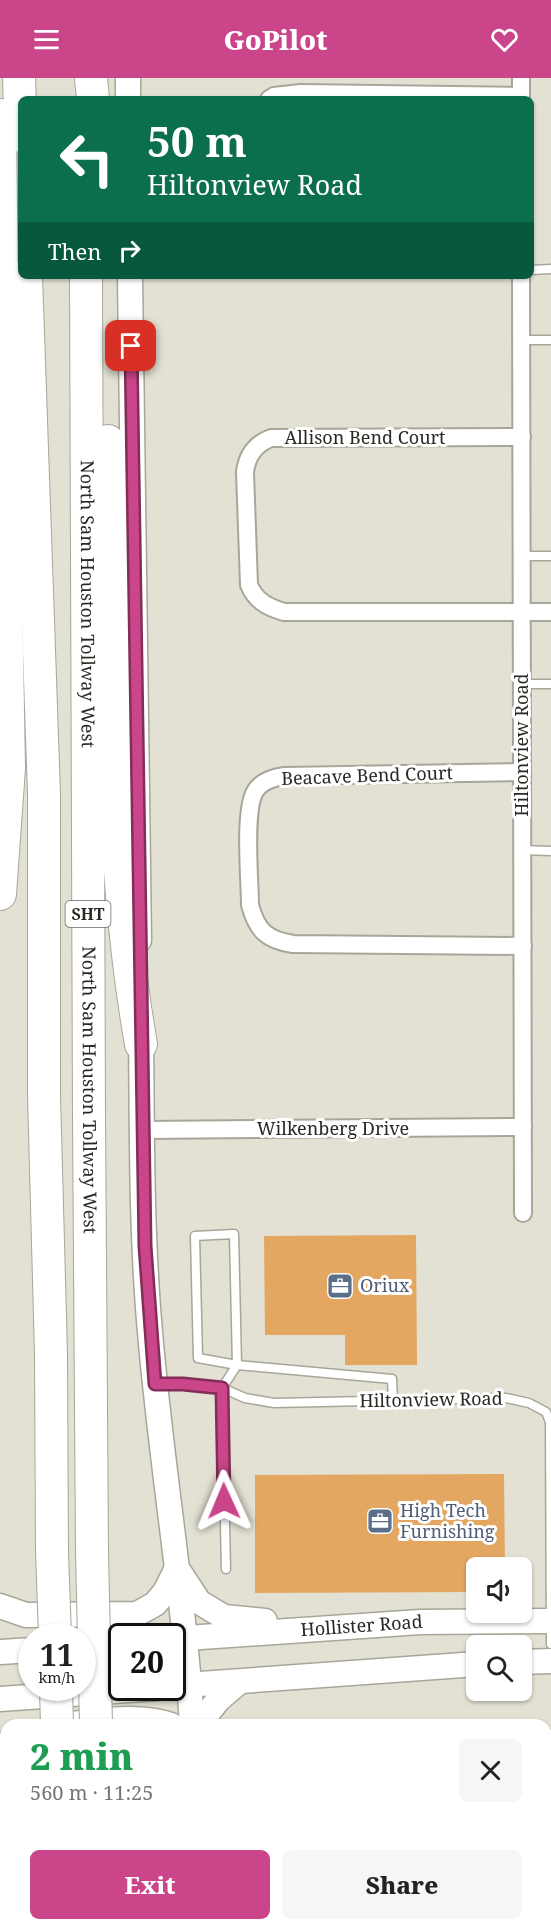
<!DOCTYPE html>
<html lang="en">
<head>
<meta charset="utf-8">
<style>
  :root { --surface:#fff; --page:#f6f6f6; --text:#222; --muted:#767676; --accent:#ca4589 }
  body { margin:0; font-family:"Noto Serif",serif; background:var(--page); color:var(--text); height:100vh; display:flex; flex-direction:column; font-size:22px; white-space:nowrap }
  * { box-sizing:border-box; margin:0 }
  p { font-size:20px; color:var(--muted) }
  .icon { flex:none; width:33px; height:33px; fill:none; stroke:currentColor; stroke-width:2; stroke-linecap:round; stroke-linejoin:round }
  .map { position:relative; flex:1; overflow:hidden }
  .panel { position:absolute; left:0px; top:1641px; width:552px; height:212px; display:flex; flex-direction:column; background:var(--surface); border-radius:18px 18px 0 0; box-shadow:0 2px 4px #0004 }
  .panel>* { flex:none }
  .hud { position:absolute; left:18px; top:18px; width:516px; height:183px; border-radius:9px; box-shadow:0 2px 4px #0004; background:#0b6e4f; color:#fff; overflow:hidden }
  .tools { position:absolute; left:466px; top:1479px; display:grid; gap:12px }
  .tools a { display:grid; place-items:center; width:66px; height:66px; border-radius:9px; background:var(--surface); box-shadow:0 2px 4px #0004; font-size:30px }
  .speed { position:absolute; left:18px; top:1545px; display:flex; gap:12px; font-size:30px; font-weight:700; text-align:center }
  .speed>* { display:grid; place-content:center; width:78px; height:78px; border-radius:50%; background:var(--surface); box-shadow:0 2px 4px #0004; line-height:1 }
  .speed small { font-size:15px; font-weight:400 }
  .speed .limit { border:3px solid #111; border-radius:9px; background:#fff; color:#111 }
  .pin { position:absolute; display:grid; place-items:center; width:51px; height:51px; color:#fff; margin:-26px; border-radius:12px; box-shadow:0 3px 9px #0006 }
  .me { position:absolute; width:66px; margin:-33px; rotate:359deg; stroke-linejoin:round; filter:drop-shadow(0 0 4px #0008) }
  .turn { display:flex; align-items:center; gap:21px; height:126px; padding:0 30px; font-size:27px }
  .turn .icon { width:78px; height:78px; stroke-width:2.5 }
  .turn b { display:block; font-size:42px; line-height:51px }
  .then { display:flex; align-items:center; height:57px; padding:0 30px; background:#0003; gap:12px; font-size:22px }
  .round { display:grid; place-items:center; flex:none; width:63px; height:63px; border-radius:9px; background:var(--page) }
  .overview { display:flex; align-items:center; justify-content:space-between; height:102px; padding:0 30px }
  h1 { font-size:36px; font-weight:800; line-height:45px; color:#1e9e55 }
  .action { display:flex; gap:12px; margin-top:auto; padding:12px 30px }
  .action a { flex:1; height:69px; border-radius:9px; background:var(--accent); color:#fff; font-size:24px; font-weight:800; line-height:69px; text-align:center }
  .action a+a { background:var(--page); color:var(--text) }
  header { display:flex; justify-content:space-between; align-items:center; height:78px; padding:0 30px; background:var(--accent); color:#fff; font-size:27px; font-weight:800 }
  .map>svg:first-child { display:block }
  .building { fill:#e4a761 }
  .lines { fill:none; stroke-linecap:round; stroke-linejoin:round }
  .lane-casing { stroke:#a8a699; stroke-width:11 }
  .street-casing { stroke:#a8a699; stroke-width:20 }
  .secondary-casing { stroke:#a8a699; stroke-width:27 }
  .highway-casing { stroke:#a8a699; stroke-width:34 }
  .lane { stroke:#fff; stroke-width:8 }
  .street { stroke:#fff; stroke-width:16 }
  .secondary { stroke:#fff; stroke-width:24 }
  .highway { stroke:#fff; stroke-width:32 }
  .highway-bridge-casing { stroke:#a8a699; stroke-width:34; stroke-linecap:butt }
  .highway-bridge { stroke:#fff; stroke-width:32 }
  .route-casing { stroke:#832d59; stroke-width:15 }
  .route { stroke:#ca4589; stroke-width:10 }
  .labels { text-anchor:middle; stroke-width:6; stroke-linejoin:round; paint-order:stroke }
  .shield { fill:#fff; stroke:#696865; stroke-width:1.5 }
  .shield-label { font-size:16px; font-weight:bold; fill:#292823 }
  .street-label { font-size:18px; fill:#292823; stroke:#fff }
  .service-label { font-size:18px; fill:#4e5e75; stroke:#fff; text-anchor:start }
</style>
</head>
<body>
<header><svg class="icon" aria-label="menu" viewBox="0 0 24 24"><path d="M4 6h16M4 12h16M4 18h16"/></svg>GoPilot<svg class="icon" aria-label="heart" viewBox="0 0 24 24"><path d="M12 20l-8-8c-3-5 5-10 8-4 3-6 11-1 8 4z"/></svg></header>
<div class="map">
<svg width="551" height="1852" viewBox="0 0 551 1852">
  <rect width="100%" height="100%" fill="#e3e1d3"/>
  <g class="building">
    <polygon points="416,1157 417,1287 345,1287 345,1257 265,1257 264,1158"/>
    <polygon points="504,1396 505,1490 477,1490 477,1514 255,1515 255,1397"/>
  </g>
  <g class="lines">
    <defs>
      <g id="lane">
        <polyline points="531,192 551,191"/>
        <polyline points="521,262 551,262"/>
        <polyline points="522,478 551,478"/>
        <polyline points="522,606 551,606"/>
        <polyline points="522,772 551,773"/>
        <polygon points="234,1156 237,1287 198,1280 195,1158"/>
        <polyline points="158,1306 183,1306 222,1310 245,1320 274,1325 506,1320 529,1325 546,1334 550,1344 551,1566"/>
        <polyline points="226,1491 222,1310 237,1287 392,1301 393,1322"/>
      </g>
      <g id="street">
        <polyline points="521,0 521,21"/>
        <polyline points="269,21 274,18 301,15 521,18"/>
        <polyline points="521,198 523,1135"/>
        <path d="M522 359 271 360C255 366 247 378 245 394L249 507C256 523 267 529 284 534H551"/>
        <path d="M522 694 284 698C275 699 262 703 256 712 243 729 250 803 250 827 257 853 267 862 293 866L523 868"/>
        <polyline points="143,1052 523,1049"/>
      </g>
      <g id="secondary">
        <polyline points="128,0 128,21"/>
        <polyline points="130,198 139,862"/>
        <path d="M141 950C142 1052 141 1153 150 1254 161 1386 184 1516 192 1647"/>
        <polyline points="180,1495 199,1524 224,1539 265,1543"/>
        <polyline points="0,1528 26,1537 137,1536 155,1526 165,1514 177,1490"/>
        <path id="s1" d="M172 1561 420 1544 551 1543"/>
        <polyline points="82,1568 122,1565"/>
        <polyline points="0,1574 32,1572"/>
        <polyline points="522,1584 551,1583"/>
        <polyline points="172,1608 477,1586"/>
        <polyline points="0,1621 157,1610"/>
        <path d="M61 1647C96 1644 137 1635 171 1647"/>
        <polyline points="198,1647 219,1621 239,1604"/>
        <polyline points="0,1679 6,1666"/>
        <polyline points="207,1846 207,1852"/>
      </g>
      <g id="highway">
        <polyline points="19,0 21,58"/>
        <polyline points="91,0 93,21"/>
        <polyline points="0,37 4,404 9,690 0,816"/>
        <polyline points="26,198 44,716 44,1017 51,1276 52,1475"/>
        <path id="s2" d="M86 198 89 1037 92 1475"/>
        <path d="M108 363C114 564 106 768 141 966"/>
        <polyline points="61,1846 61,1852"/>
        <polyline points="119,1846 120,1852"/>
      </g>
    </defs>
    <use href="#lane" class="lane-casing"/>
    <use href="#street" class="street-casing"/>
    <use href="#secondary" class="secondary-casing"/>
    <use href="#highway" class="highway-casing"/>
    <use href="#lane" class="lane"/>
    <use href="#street" class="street"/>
    <use href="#secondary" class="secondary"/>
    <use href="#highway" class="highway"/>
    <defs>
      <g id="highway-bridge">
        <polyline points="52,1475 55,1558"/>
        <polyline points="92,1475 96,1647"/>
        <polyline points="56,1610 57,1647"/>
      </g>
    </defs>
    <use href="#highway-bridge" class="highway-bridge-casing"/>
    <use href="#highway-bridge" class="highway-bridge"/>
  </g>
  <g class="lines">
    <defs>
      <polyline id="route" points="131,268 145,1168 155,1306 183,1306 222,1310 224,1423"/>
    </defs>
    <use href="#route" class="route-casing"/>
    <use href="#route" class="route"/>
  </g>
  <defs>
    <symbol id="office-square" viewBox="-11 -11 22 22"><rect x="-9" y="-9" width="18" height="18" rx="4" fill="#5c6f8a" stroke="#fff"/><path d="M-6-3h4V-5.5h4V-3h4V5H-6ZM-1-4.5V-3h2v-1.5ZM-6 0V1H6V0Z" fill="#fff"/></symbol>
  </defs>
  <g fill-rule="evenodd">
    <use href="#office-square" x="325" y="1193" width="30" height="30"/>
    <use href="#office-square" x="365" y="1428" width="30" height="30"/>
  </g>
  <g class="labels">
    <rect class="shield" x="65.5" y="823" width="45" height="26" rx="4.5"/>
    <g class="shield-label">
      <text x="88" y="842">SHT</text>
    </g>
    <g class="street-label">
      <text x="365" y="366">Allison Bend Court</text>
      <text dy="6" stroke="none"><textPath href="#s2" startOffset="328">North Sam Houston Tollway West</textPath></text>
      <text transform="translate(522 667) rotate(-90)" y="6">Hiltonview Road</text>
      <text transform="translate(367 698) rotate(-2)" y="6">Beacave Bend Court</text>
      <text dy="6" stroke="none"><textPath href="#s2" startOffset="814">North Sam Houston Tollway West</textPath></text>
      <text x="333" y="1057">Wilkenberg Drive</text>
      <text transform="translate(431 1322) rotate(-1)" y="6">Hiltonview Road</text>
      <text dy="6" stroke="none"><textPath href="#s1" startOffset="190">Hollister Road</textPath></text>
    </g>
    <g class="service-label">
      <text x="360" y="1214">Oriux</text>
      <text x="400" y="1439">High Tech<tspan x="400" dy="21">Furnishing</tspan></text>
    </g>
  </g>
</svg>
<div class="tools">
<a><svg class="icon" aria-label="sound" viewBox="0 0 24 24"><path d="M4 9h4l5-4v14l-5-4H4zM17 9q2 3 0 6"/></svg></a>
<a><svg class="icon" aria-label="search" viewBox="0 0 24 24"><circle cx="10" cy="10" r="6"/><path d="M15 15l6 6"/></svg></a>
</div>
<div class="speed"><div>11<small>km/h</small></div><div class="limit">20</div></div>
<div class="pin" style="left:131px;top:268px;background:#d93025"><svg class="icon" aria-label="arrive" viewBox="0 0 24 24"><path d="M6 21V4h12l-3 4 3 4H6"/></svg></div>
<svg class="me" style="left:224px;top:1423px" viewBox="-20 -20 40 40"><path d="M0-17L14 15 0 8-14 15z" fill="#ca4589" stroke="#fff" stroke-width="4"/></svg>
<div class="hud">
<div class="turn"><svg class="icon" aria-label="left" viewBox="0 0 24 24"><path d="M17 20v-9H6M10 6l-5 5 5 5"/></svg><div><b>50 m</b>Hiltonview Road</div></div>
<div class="then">Then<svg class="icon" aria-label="right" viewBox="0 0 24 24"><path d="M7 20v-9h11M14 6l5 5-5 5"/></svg></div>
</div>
<section class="panel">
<div class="overview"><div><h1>2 min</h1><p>560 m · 11:25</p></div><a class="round"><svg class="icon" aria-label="close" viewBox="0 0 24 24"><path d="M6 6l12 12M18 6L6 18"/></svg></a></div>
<div class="action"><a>Exit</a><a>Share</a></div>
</section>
</div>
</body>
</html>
